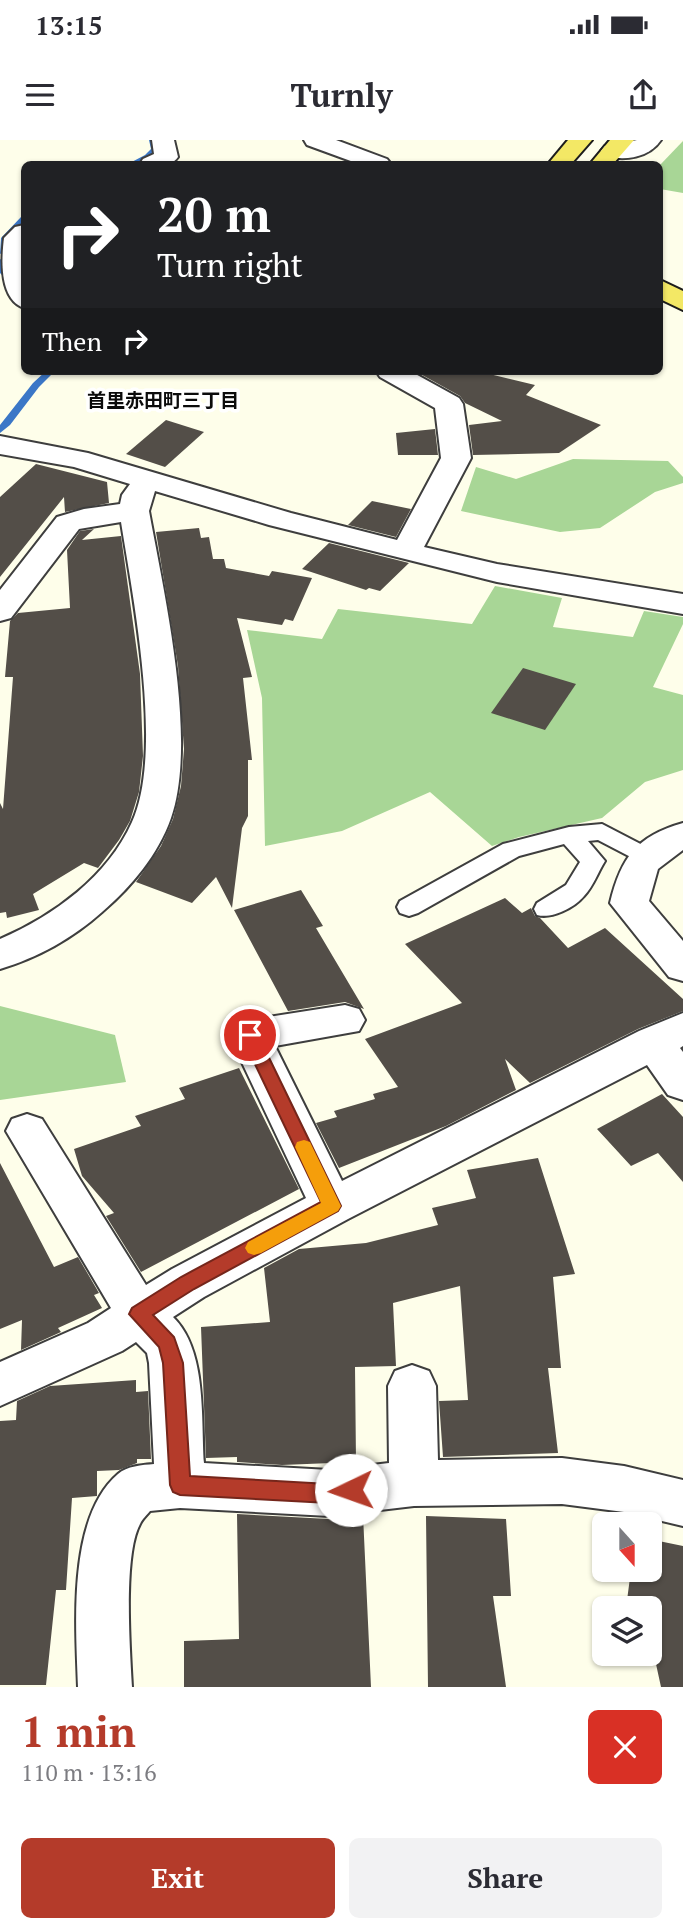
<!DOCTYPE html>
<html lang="en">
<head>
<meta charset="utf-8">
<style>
  :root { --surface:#fff; --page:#f2f2f3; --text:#2b2b33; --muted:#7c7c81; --accent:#b43b2a }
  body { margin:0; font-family:"PT Serif","Noto Sans JP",serif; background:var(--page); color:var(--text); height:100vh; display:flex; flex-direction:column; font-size:26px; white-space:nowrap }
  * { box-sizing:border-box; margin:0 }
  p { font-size:23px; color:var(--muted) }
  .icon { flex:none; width:38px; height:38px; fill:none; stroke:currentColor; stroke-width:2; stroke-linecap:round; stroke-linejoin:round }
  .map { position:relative; height:1547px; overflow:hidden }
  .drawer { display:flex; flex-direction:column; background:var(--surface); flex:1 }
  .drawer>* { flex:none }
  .banner { position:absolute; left:21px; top:21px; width:642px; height:214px; border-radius:10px; box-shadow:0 2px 5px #0004; background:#202124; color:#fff; overflow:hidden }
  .needle { width:46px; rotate:159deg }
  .buttons { position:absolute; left:592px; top:1372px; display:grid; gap:14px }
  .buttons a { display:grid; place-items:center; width:70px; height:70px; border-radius:10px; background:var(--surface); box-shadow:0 2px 5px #0004; font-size:35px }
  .pin { position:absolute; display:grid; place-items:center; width:60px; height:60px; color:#fff; margin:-30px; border:4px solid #fff; border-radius:50%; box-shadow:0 2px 7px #0007 }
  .me { position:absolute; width:77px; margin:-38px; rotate:267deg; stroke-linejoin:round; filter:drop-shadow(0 0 5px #0008) }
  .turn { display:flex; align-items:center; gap:24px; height:147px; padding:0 21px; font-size:32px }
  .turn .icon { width:91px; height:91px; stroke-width:2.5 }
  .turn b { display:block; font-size:49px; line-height:60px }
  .then { display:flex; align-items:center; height:66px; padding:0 21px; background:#0003; gap:14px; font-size:26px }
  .round { display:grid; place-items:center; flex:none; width:74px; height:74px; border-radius:10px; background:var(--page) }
  .head { display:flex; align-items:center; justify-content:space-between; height:119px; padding:0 21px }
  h1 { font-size:42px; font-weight:700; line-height:52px; color:var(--accent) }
  .cta { display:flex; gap:14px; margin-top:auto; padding:14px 21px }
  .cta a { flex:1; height:80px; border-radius:10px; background:var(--accent); color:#fff; font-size:28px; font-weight:700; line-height:80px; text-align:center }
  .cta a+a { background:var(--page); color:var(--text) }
  .status { display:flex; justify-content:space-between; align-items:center; height:49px; padding:0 35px; background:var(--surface); direction:ltr }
  .status svg { height:19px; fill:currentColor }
  header { display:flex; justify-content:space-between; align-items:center; height:91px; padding:0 21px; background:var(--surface); font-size:32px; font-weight:700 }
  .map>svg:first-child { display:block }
  .forest { fill:#a8d696 }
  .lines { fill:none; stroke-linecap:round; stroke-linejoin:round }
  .stream { fill:#3b77c7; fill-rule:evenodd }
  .building { fill:#534e48 }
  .lane-casing { stroke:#3e3e3e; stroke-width:4 }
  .street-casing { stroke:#3e3e3e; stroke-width:4 }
  .primary-casing { stroke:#1c1c1c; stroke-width:4 }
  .lane { fill:#fff; fill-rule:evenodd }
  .street { fill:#fff; fill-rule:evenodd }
  .primary { fill:#f3e865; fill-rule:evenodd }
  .route { fill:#b43b2a; stroke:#75261b; stroke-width:2 }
  .slow { fill:#f59e0b }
  .labels { text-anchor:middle; stroke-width:7; stroke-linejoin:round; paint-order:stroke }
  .far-neighbourhood-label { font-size:19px; font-weight:bold; fill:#0b0b0b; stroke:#fff }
</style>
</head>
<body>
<div class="status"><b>13:15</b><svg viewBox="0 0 49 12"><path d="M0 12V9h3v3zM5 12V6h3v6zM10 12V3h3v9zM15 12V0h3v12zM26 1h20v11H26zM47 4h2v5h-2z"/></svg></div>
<header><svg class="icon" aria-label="menu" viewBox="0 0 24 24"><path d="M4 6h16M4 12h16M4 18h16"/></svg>Turnly<svg class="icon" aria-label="share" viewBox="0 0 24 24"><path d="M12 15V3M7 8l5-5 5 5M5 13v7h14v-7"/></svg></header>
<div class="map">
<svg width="683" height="1547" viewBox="0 0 683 1547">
  <rect width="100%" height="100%" fill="#fefeea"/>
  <g class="forest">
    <polygon points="683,1 683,53 660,49 660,25"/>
    <polygon points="573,319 668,321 683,337 683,343 655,352 600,388 560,392 461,371 476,327 516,339"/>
    <polygon points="495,446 562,458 553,487 633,497 644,471 683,477 683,484 653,547 683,555 683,630 645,642 602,678 519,697 492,706 430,652 342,691 265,706 262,558 247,490 322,499 338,469 472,484"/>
    <polygon points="0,866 115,895 126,942 0,960"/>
  </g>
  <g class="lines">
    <g class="stream">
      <path d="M149 0H157L159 9C150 19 141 24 128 24L145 15 151 9Z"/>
      <polygon points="21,77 24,77 24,83 9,99 4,112 0,114 1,98"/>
      <polygon points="0,119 4,121 8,132 24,149 24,155 21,155 0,133"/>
      <polygon points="46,231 55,231 39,247 10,285 0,293 0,285 33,243"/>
    </g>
  </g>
  <g class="building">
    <polygon points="415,231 477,231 535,245 526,255 601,285 559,313 473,315 469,285 502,281 465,263 460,256"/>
    <polygon points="166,280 204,292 165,327 126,314"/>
    <polygon points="435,289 438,315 398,315 396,293"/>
    <polygon points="36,324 107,342 109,363 65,372 64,357 0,437 0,357"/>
    <polygon points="372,361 411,369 396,397 348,385"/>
    <polygon points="199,388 201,398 209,397 213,419 224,419 226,428 269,436 272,431 312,438 293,481 285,479 282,485 237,478 252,537 243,538 252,620 248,620 248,676 242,688 232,768 216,737 192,763 136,742 161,706 173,679 181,646 184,609 178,526 156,392"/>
    <polygon points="94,389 82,400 121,396 140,534 143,616 139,652 130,681 119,700 98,728 84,723 33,754 39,770 7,778 6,772 0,773 0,663 3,669 13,537 5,537 10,481 18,473 70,468 67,410 80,391"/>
    <polygon points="329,403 409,423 380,451 369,448 366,450 302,429"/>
    <polygon points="523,528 576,544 545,590 491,573"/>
    <polygon points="301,750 323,786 316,788 364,869 345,862 288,871 234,770"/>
    <polygon points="505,758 522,773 531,768 535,776 540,778 568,808 605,788 683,859 683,871 638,889 530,943 505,919 516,950 446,986 339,1028 316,983 337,977 334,971 375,959 373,954 398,947 365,899 462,863 405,804"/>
    <polygon points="239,928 299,1049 141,1132 106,1076 114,1073 82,1036 74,1009 141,986 135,976 185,959 179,948"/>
    <polygon points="662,954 683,977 683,1042 658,1013 631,1026 597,989"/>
    <polygon points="538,1018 575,1134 553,1137 561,1228 548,1228 558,1313 443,1317 439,1261 468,1260 460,1146 393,1163 396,1226 355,1227 356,1322 282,1325 237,1322 237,1317 206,1318 201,1187 270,1182 264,1128 299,1109 366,1103 438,1085 432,1068 476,1058 467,1030"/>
    <polygon points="0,1023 54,1127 78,1117 99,1153 94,1155 102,1168 58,1188 61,1192 21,1210 22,1180 0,1189"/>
    <polygon points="136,1240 136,1252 148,1251 151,1319 137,1319 137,1323 119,1330 97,1331 97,1356 72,1358 66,1450 56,1450 46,1545 0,1545 0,1281 16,1280 17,1261 50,1246"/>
    <polygon points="237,1374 329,1379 363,1375 371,1547 184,1547 184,1501 239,1499"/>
    <polygon points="426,1376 506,1379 511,1456 493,1456 506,1547 428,1547"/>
    <polygon points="649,1399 683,1406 683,1547 661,1547 649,1492 649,1468 626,1468 631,1430 649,1430"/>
  </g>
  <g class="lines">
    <defs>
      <path id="lane" d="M602 684 654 711 658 717 654 723 646 725 598 700 588 701 605 721C598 732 593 747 584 756 574 768 552 779 537 775L534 769 537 763 566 745 580 722 564 704 519 716 418 773 409 776 400 773 397 767 400 761 503 704 569 687Z"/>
      <g id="street">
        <path d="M152 0H174L178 17C170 29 152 24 140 24L143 19 154 14Z"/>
        <polygon points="304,0 336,0 387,19 391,24 359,24 307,5"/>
        <path d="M637 0H661C649 18 625 21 605 16L601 11 605 6Z"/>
        <path d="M24 85V168C0 160 1 122 4 98L15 87Z"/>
        <path d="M376 231H410L459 258 463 264 471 318 424 407 497 424 683 454V474L497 442 269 385 155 351 149 371C164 453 198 600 171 678 158 715 131 747 102 772 73 798 37 818 0 829V799C54 776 108 736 132 682 164 612 133 458 121 382L79 389 11 478 0 481V450L57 377 84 369 120 364 122 355 130 344 74 327 0 314V296L88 313 291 373 397 400 441 318 435 268 380 237Z"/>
        <path d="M683 683V710L658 729 649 761 683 801V841L669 837 610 763C621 717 637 696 683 683Z"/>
        <path d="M345 865 359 869 365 880 359 891 275 906 342 1041 639 891 683 873V906L680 908 683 912V960L668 955 647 925 348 1079 204 1157 173 1177C207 1210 201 1278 204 1323L329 1330 389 1323 388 1246 395 1231 412 1225 429 1231 436 1246 438 1320 562 1318 624 1326 683 1340V1386L624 1372 562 1364 414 1366 329 1376 180 1368 150 1371C147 1375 142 1379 140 1384 123 1415 130 1510 132 1547H78C76 1486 67 1378 118 1334 127 1326 142 1325 154 1324L149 1223 147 1213 136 1202 122 1211 0 1266V1222L88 1183 111 1168 6 991 12 979 27 974 42 979 146 1145 172 1129 306 1058 229 895 235 884 249 880Z"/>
      </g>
      <g id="primary">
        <polygon points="568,0 592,0 571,24 548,24"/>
        <polygon points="610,0 634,0 613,24 590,24"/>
        <polygon points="660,140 683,151 683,170 660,159"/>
      </g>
    </defs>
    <use href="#lane" class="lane-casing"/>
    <use href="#street" class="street-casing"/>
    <use href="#primary" class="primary-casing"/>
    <use href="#lane" class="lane"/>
    <use href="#street" class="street"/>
    <use href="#primary" class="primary"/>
  </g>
  <polygon class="route" points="250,888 256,890 258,895 341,1066 338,1071 194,1149 153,1175 174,1197 183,1223 190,1336 329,1344 351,1341 358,1344 361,1350 358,1357 329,1363 180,1355 173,1352 170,1345 163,1223 159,1207 129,1174 132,1168 181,1137 321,1062 241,895 244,890"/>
  <polygon class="slow" points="304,1000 310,1002 341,1066 338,1071 261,1113 254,1115 248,1113 245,1108 248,1102 321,1063 295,1007 297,1002"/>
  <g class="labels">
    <g class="far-neighbourhood-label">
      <text x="163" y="267">首里赤田町三丁目</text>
    </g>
  </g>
</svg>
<div class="buttons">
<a><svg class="needle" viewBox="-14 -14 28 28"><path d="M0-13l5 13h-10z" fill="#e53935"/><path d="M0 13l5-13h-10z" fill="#7c7c81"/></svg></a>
<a><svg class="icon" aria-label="layers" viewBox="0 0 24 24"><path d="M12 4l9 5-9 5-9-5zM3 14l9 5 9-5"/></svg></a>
</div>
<div class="pin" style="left:250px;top:895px;background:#d93025"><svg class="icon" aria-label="arrive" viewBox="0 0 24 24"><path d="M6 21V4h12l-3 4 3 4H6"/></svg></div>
<svg class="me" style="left:351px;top:1350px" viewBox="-20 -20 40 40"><circle r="19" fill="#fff"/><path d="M0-13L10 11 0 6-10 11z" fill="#b43b2a"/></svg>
<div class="banner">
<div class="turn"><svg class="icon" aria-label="right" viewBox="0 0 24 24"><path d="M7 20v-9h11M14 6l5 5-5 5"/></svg><div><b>20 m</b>Turn right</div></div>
<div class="then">Then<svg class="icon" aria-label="right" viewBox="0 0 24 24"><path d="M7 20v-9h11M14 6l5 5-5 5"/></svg></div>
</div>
</div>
<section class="drawer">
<div class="head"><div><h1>1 min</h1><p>110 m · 13:16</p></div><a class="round" style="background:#d93025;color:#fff"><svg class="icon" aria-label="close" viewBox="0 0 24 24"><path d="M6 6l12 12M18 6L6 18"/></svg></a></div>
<div class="cta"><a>Exit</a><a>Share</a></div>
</section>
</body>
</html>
